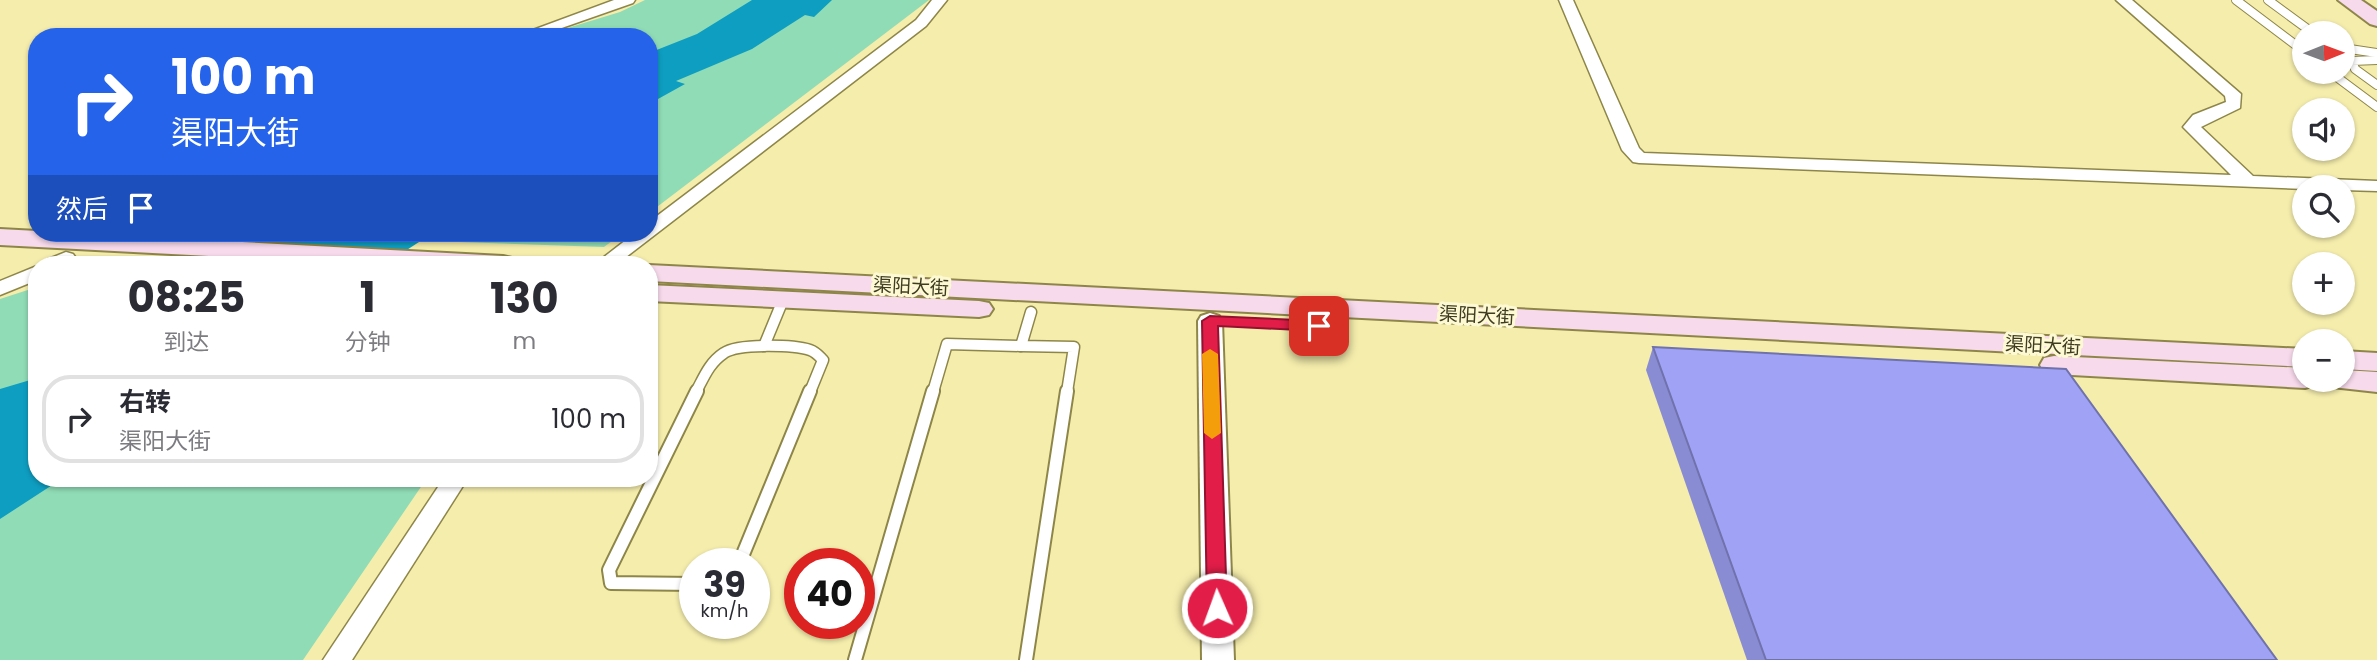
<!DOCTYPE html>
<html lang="zh">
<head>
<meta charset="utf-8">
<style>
  :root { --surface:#fff; --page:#f2f2f3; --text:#2b2b33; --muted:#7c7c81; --line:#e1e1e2 }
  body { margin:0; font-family:Poppins,"Noto Sans SC",sans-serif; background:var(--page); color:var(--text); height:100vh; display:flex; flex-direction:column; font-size:26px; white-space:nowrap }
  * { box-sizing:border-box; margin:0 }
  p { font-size:23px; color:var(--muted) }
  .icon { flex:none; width:38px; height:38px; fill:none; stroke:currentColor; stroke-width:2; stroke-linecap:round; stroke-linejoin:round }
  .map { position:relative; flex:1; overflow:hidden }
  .sheet { position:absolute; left:28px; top:256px; width:630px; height:231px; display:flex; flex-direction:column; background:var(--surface); border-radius:28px; box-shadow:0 2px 5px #0004 }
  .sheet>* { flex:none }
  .banner { position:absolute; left:28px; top:28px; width:630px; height:214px; border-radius:28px; box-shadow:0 2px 5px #0004; background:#2563eb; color:#fff; overflow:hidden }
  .needle { width:46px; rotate:89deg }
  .tools { position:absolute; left:2292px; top:21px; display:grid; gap:14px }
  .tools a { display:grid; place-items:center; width:63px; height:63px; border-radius:50%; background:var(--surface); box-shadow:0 2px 5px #0004; font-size:35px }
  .speed { position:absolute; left:679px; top:548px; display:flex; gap:14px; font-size:35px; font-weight:700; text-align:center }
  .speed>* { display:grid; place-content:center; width:91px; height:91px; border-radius:50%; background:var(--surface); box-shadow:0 2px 5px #0004; line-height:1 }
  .speed small { font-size:18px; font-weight:400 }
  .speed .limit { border:10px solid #d22; background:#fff; color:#111 }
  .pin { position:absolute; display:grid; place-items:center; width:60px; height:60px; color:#fff; margin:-30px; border-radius:14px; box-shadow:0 4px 10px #0006 }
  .me { position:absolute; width:77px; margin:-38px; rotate:358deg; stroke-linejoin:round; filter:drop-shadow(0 0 5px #0008) }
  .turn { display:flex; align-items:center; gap:24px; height:147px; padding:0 28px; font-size:32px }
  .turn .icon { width:91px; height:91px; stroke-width:2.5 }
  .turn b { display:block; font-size:49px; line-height:60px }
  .then { display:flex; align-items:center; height:66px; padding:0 28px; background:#0003; gap:14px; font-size:26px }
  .eta { display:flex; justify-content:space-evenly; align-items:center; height:119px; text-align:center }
  .eta b { font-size:42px; font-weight:700; line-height:49px }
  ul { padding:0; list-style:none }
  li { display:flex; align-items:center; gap:21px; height:88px; margin:0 14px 10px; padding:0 14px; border:4px solid var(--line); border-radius:28px }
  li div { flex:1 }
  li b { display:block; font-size:26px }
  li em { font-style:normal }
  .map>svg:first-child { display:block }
  .green { fill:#90dcb6 }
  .water { fill:#0e9ec1 }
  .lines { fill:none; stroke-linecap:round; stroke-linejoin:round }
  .service-far2-casing { stroke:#8e8648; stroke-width:10 }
  .service-far1-casing { stroke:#8e8648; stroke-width:13 }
  .service-casing { stroke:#8e8648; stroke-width:16 }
  .minor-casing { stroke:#8e8648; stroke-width:3 }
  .tertiary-casing { stroke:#8e8648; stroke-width:4 }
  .secondary-casing { stroke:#8e8648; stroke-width:4 }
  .service-far2 { stroke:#fff; stroke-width:8 }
  .service-far1 { stroke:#fff; stroke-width:10 }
  .service { stroke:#fff; stroke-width:12 }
  .minor { fill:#fff; fill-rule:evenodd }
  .tertiary { fill:#fff; fill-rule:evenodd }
  .secondary { fill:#f7daec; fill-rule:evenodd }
  .wall { fill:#8a8cd3 }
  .building { fill:#a0a3f5; stroke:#7072ac; stroke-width:2 }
  .route { fill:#e11d48; stroke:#92132f; stroke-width:2 }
  .slow { fill:#f59e0b }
  .labels { text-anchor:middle; stroke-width:6; stroke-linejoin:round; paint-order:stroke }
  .street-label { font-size:19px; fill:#3f3c22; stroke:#fdf9d3 }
</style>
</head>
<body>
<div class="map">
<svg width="2377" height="660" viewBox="0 0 2377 660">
  <rect width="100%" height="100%" fill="#f5edac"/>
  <g class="green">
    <polygon points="645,0 929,0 649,213 649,37 538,37 620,12"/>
    <polygon points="196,233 623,233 604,247"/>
    <polygon points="37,287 37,478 427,478 303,660 0,660 0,299"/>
  </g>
  <g class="water">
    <polygon points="752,0 832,0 814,17 805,15 752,49 676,81 685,84 649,104 649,53 697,34"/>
    <polygon points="289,233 433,233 385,264 238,264"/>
    <polygon points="37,378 37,478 63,478 0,519 0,389"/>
  </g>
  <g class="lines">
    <defs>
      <g id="service-far2">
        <polyline points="2236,0 2305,52"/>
        <polyline points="2268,0 2313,33"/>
        <polyline points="2343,48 2377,53"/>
        <polyline points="2377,60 2352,61 2355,69 2377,85"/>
        <polyline points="2330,72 2377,107"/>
      </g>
      <g id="service-far1">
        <polyline points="1031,312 1021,346 1074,347 1067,392"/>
        <polyline points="764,346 783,300"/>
        <path d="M696 392C704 377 709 363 724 353 738 343 794 345 810 350 816 352 819 356 823 360L810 392"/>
        <polyline points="933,392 947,344 1021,346"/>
      </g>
      <g id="service">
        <polyline points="739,564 810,391"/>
        <polyline points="695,584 611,583 609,570 697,391"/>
        <polyline points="855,660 933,391"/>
        <polyline points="1026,660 1067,391"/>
      </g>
      <g id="minor">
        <polygon points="614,0 635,0 633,3 536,37 514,37"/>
        <polygon points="932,0 947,0 926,26 617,264 595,264 635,233 649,233 649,222 916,20"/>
        <polygon points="1559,0 1573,0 1639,148 1644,153 2231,175 2183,127 2193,115 2226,102 2225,96 2116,0 2132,0 2241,94 2240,108 2201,127 2253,176 2377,181 2377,191 2343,190 2343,187 2305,189 1639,163 1633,162 1622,150"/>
        <polygon points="66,252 73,254 76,258 73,262 43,264 46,260"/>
        <polygon points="37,266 37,280 0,295 0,281"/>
        <polygon points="444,478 468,478 352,660 323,660"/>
      </g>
      <polygon id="tertiary" points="1210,313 1219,316 1222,321 1234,660 1202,660 1198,321 1201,316"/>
      <g id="secondary">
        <polygon points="2338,0 2361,0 2377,11 2377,26 2370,24"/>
        <polygon points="0,229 503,256 512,258 516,264 362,264 0,245"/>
        <polygon points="649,265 2305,349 2305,367 649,281"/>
        <polygon points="649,285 979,301 989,303 993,309 989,315 979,317 649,301"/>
        <polygon points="2343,351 2377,353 2377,371 2343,369"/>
        <polygon points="2054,356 2305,368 2305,380 2319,380 2315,385 2305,388 2054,374 2044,372 2040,365 2044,358"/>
        <polygon points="2343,370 2377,372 2377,392 2332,387 2327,380 2343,380"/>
      </g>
    </defs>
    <use href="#service-far2" class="service-far2-casing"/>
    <use href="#service-far1" class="service-far1-casing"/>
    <use href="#service" class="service-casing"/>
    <use href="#minor" class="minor-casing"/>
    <use href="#tertiary" class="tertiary-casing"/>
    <use href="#secondary" class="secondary-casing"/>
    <use href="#service-far2" class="service-far2"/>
    <use href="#service-far1" class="service-far1"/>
    <use href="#service" class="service"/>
    <use href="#minor" class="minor"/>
    <use href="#tertiary" class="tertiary"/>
    <use href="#secondary" class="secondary"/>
  </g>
  <polygon class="wall" points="1653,347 2277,660 1747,660 1646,370"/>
  <polygon class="building" points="1653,347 2066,369 2277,660 1766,660"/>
  <polygon class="route" points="1210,316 1319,321 1327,326 1319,331 1218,326 1227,608 1224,613 1217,616 1209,613 1207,608 1202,321"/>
  <polygon class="slow" points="1210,349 1218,354 1221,433 1212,439 1204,433 1202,354"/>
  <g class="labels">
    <g class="street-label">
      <text transform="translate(911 286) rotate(3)" y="7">渠阳大街</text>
      <text transform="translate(1477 315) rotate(3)" y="7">渠阳大街</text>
      <text transform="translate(2043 345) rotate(3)" y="7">渠阳大街</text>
    </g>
  </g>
</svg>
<div class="tools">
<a><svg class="needle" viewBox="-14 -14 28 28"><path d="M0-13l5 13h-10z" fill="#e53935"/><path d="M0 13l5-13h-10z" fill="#7c7c81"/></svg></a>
<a><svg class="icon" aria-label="sound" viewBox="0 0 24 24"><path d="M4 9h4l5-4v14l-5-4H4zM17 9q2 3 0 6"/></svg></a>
<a><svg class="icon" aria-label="search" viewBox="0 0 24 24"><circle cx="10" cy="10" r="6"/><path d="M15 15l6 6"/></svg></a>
<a>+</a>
<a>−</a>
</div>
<div class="speed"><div>39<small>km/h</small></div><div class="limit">40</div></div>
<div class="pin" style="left:1319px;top:326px;background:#d93025"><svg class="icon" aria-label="arrive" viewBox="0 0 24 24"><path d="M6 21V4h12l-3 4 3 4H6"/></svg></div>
<svg class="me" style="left:1217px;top:608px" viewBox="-20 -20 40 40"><circle r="17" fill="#e11d48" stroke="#fff" stroke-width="3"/><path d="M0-11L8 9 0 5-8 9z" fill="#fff"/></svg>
<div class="banner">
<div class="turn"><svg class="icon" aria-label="right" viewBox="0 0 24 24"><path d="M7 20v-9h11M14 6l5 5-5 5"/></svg><div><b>100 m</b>渠阳大街</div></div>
<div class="then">然后<svg class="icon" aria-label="arrive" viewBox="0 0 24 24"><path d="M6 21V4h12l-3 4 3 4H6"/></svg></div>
</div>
<section class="sheet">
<div class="eta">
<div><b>08:25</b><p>到达</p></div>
<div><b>1</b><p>分钟</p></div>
<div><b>130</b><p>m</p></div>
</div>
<ul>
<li><svg class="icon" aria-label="right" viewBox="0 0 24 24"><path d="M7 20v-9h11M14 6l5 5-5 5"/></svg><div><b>右转</b><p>渠阳大街</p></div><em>100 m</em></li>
</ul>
</section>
</div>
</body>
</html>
